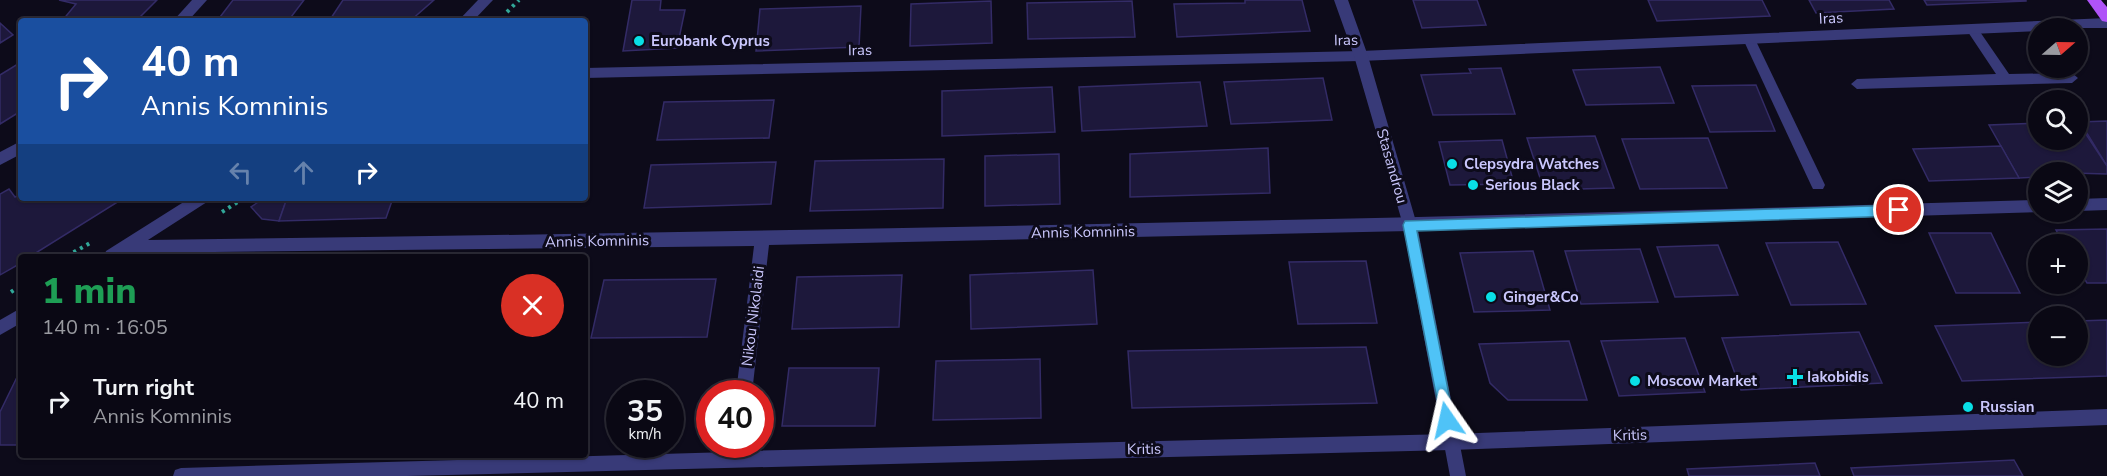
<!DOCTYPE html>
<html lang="en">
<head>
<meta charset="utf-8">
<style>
  :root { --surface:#0a0814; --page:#13111d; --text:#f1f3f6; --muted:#999aa0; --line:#2a2934 }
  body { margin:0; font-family:"Nunito Sans",sans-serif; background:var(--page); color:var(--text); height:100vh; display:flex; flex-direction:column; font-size:22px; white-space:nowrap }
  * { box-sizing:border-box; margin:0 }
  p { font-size:20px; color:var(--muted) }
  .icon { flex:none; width:33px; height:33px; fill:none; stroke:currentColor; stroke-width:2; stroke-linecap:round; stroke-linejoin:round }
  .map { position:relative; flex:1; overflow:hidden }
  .drawer { position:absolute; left:18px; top:254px; width:570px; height:204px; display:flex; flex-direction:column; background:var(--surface); border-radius:6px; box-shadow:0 2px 4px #0004,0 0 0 2px var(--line) }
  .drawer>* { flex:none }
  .banner { position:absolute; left:18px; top:18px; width:570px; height:183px; border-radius:6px; box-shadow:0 2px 4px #0004,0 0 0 2px var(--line); background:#1a4fa0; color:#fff; overflow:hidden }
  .needle { width:39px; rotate:70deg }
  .tools { position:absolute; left:2028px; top:18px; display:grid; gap:12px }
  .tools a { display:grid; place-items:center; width:60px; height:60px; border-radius:50%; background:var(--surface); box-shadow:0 2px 4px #0004,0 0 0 2px var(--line); font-size:30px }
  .speed { position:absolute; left:606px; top:380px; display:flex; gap:12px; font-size:30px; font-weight:700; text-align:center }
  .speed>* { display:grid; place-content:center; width:78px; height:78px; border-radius:50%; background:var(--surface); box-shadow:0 2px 4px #0004,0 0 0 2px var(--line); line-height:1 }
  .speed small { font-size:15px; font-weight:400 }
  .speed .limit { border:9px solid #d22; background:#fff; color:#111 }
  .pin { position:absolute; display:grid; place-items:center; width:51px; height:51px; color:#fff; margin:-26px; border:3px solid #fff; border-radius:50%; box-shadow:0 2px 6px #0007 }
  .me { position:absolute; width:66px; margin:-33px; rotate:349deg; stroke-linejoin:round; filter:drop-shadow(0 0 4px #0008) }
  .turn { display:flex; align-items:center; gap:21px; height:126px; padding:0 24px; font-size:27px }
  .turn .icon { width:78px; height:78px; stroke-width:2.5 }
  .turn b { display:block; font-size:42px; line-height:51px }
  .lanes { display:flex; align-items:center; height:57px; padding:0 24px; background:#0003; justify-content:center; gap:30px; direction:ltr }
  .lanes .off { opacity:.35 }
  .round { display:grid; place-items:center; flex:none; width:63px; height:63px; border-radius:32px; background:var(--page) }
  .overview { display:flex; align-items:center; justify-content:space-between; height:102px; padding:0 24px }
  h1 { font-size:36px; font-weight:800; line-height:45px; color:#1e9e55 }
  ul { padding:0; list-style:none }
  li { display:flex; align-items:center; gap:18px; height:90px; padding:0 24px }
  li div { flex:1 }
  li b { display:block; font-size:22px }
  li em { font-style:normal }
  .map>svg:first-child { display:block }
  .building { fill:#1d183b; stroke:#332b66; stroke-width:1.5 }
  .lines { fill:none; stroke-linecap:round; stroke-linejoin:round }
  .path { stroke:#31a798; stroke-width:4; stroke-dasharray:3 4.5; stroke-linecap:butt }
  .service { fill:#383a78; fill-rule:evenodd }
  .minor { fill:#383a78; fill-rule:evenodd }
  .tertiary { fill:#383a78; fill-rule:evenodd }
  .primary { fill:#af53f8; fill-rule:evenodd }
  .route { fill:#4fc3f7; stroke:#337fa1; stroke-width:1.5 }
  .poi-dot { fill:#09dfe6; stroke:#0d0b1a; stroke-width:2 }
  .labels { text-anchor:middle; stroke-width:6; stroke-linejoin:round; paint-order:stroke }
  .street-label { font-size:15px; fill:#cac7fd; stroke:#0d0b1a }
  .poi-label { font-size:15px; font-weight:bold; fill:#cac7fd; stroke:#0d0b1a; text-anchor:start }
</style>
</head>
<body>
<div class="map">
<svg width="2107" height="476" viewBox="0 0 2107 476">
  <rect width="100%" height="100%" fill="#0d0b1a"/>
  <g class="building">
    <polygon points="59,0 157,0 136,21 62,21 76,4"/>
    <polygon points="233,0 304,0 288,21 217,21"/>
    <polygon points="343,0 434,0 410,21 329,21"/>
    <polygon points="632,0 661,0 660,10 685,10 677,48 623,51"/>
    <polygon points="1245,0 1302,0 1310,31 1177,37 1174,4 1245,3"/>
    <polygon points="1413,0 1477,0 1486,25 1422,28"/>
    <polygon points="1648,0 1762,0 1770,16 1657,21"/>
    <polygon points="1809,0 1889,0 1894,9 1816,13"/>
    <polygon points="1924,0 2026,0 2026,1 1927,5"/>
    <polygon points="991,1 992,43 910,46 911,4"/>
    <polygon points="1132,1 1135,37 1028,39 1027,3"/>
    <polygon points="861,6 859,47 756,51 760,9"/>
    <polygon points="0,23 13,35 0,43"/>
    <polygon points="21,62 21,111 0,124 0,75"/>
    <polygon points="1660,67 1674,103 1586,105 1573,70"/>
    <polygon points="1501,68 1515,114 1433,115 1421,75 1471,73 1469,69"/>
    <polygon points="1323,78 1332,120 1231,124 1224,82"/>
    <polygon points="1200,82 1207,126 1082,131 1079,87"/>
    <polygon points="1756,85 1775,131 1710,132 1692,86"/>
    <polygon points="1052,87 1055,132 942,136 942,91"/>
    <polygon points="774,100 769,138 657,140 664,102"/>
    <polygon points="2107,121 2107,166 2080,122"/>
    <polygon points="2078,122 2107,166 2107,174 2038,172 2038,177 2019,178 1989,125 2038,123 2038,140 2078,140"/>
    <polygon points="1595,136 1614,188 1544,190 1527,138"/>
    <polygon points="1708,138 1727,188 1640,189 1622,139"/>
    <polygon points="1502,140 1514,184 1450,185 1439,142"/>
    <polygon points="2001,146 2019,178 1929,181 1913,149"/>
    <polygon points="1268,148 1270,193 1130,197 1130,154"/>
    <polygon points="1059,154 1060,204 985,206 985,156"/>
    <polygon points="944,159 943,208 810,211 815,161"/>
    <polygon points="776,162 771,204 644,208 651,165"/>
    <polygon points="9,189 15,197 21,194 21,198 124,198 31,256 21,256 21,263 0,275 0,194"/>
    <polygon points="264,198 287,198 279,221 262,219 251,207"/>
    <polygon points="287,198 393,198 386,218 279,221"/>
    <polygon points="2107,229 2107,283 2087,283 2078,268 2078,244 2064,244 2056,230"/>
    <polygon points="1929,233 1991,233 2020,293 1956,293"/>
    <polygon points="1838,242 1866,304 1791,305 1766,243"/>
    <polygon points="1718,245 1738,295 1675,297 1657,247"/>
    <polygon points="1640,249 1658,302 1581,304 1565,251"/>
    <polygon points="1533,251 1550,310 1474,312 1460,253"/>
    <polygon points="1366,261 1377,323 1298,324 1289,262"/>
    <polygon points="1093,270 1097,324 971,329 970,275"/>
    <polygon points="902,275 899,327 792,329 797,277"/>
    <polygon points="716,279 707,337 591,338 604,280"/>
    <polygon points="2107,320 2107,376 1962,381 1935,326 2038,322 2038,356 2078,356 2078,321"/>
    <polygon points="1859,332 1882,383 1741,390 1722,338"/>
    <polygon points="1685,338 1705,392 1619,396 1601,341"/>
    <polygon points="1569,341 1587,400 1508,400 1490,383 1479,344"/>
    <polygon points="1366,347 1377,403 1132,408 1128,351"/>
    <polygon points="1040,359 1041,418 933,420 936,361"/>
    <polygon points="789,368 879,368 875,426 782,426"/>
    <polygon points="21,369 21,445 0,445 0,412"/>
    <polygon points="2014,460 2023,476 1854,476 1851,468"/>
    <polygon points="1815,463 1820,476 1689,476 1687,469"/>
  </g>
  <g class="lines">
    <g class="path">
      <polyline points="507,12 519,0"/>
      <polyline points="222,212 244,198"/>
      <polyline points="67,256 90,243"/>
      <polyline points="11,292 21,285"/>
    </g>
    <g class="service">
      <polygon points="1972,24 1976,26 2009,74 2072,73 2078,78 2072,83 1857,89 1851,84 1857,79 1996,74 1966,29"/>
      <polygon points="1749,34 1755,39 1825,185 1823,189 1813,189 1811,185 1743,39"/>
    </g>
    <g class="minor">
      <polygon points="192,0 207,0 188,21 173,21"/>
      <polygon points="478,0 493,0 473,21 458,21"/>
      <polygon points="2107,18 2107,28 2038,28 2038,31 1361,61 585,78 585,68 1361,51"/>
      <polygon points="21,141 21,154 0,165 0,152"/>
      <path d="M190 198H209L207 202 148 240C778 232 1408 219 2038 200L2040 212 1410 231 769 245 752 393H736L754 246 127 253 123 256H104L106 251Z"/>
      <polygon points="2107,198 2107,210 2078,211 2078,199"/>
      <polygon points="21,308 21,323 0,335 0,320"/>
      <polygon points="2107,409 2107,425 1451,450 407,476 173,476 175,470 181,468 729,452 730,444 746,444 745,451 1451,434"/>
    </g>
    <polygon class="tertiary" points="1334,0 1348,0 1368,56 1417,225 1466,476 1450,476 1403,225 1354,56"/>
    <polygon class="primary" points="2087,0 2101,0 2107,7 2107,22 2102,21"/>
  </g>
  <polygon class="route" points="1899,205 1905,210 1899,216 1417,231 1454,420 1452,425 1442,425 1403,225 1405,221"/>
  <g class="poi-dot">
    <circle cx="639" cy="41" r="6"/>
    <circle cx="1452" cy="164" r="6"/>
    <circle cx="1473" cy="185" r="6"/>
    <circle cx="1491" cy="297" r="6"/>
    <path d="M1792 368h6v6h6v6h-6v6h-6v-6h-6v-6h6z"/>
    <circle cx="1635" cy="381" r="6"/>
    <circle cx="1968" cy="407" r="6"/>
  </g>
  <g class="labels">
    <g class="street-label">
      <text transform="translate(1831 18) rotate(-3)" y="5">Iras</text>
      <text transform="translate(1346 40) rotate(-1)" y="5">Iras</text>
      <text transform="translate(860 50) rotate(-1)" y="5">Iras</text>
      <text transform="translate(1392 166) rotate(74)" y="5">Stasandrou</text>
      <text transform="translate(1083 232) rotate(-1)" y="5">Annis Komninis</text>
      <text transform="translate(597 241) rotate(-1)" y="5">Annis Komninis</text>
      <text transform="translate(753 316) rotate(-83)" y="5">Nikou Nikolaidi</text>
      <text transform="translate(1630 435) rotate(-2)" y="5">Kritis</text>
      <text transform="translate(1144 449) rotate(-1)" y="5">Kritis</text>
    </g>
    <g class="poi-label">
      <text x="651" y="46">Eurobank Cyprus</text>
      <text x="1464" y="169">Clepsydra Watches</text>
      <text x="1485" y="190">Serious Black</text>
      <text x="1503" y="302">Ginger&amp;Co</text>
      <text x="1807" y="382">Iakobidis</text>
      <text x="1647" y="386">Moscow Market</text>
      <text x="1980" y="412">Russian</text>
    </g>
  </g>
</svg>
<div class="tools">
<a><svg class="needle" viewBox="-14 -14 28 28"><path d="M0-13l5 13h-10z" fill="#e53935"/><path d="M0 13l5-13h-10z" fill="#999aa0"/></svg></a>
<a><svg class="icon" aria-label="search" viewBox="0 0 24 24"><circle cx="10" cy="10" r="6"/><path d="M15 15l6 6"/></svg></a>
<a><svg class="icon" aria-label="layers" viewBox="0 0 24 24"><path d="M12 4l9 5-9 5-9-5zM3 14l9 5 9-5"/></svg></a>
<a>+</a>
<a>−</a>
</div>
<div class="speed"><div>35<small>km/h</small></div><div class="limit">40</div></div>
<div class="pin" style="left:1899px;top:210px;background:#d93025"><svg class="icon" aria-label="arrive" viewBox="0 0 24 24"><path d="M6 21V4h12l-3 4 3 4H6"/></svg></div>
<svg class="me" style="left:1447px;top:420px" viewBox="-20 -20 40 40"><path d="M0-17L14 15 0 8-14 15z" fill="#4fc3f7" stroke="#fff" stroke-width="4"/></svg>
<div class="banner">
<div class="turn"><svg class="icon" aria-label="right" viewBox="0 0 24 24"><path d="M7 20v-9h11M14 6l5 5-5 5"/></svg><div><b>40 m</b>Annis Komninis</div></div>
<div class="lanes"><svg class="icon off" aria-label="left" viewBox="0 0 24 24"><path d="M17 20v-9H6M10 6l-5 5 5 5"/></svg><svg class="icon off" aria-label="ahead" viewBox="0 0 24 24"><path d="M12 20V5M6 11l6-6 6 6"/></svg><svg class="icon" aria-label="right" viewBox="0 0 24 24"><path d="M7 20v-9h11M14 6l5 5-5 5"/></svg></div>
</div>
<section class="drawer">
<div class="overview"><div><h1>1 min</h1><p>140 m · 16:05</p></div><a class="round" style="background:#d93025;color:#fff"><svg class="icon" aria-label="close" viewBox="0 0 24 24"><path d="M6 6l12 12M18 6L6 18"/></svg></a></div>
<ul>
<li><svg class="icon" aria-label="right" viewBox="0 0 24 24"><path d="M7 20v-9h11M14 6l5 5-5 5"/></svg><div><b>Turn right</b><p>Annis Komninis</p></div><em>40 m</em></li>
</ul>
</section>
</div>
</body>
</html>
